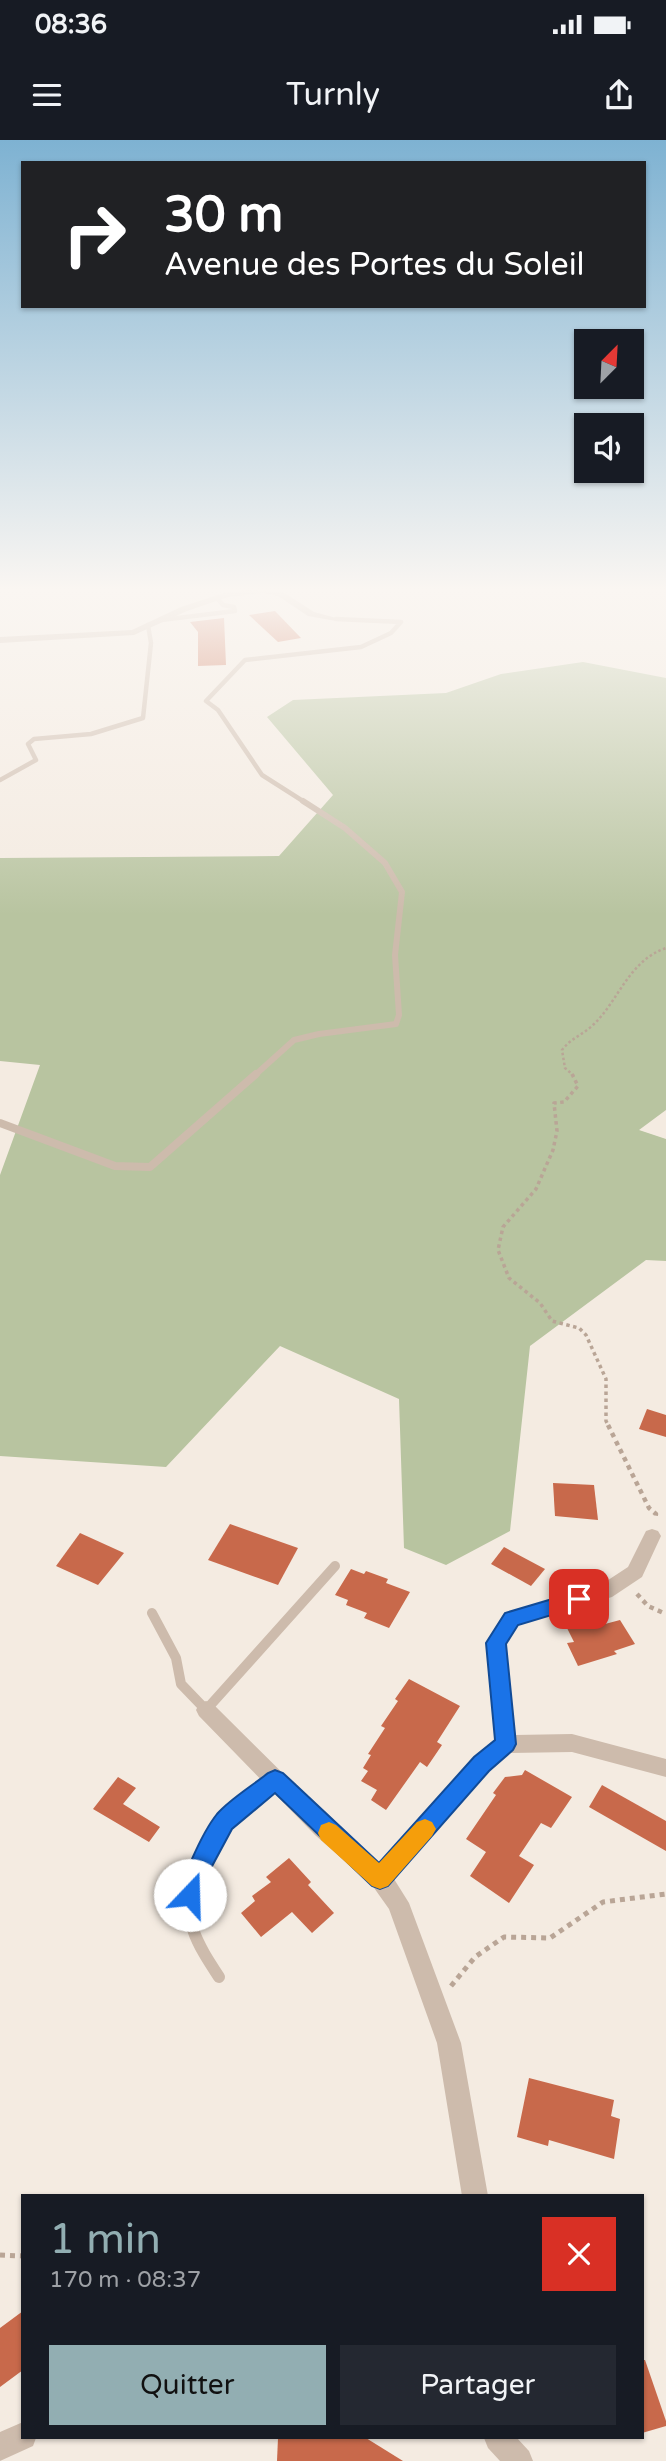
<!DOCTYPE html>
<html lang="fr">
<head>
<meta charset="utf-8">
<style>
  :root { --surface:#171b24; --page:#242831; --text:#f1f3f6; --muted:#9ea1a6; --accent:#92aeb2 }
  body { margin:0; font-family:"Varela Round",sans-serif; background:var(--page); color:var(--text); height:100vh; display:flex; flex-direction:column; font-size:26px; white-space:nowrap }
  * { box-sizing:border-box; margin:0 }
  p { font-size:23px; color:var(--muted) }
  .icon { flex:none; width:38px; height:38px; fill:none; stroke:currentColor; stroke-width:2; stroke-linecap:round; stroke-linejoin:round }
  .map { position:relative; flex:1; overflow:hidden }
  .drawer { position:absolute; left:21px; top:2054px; width:623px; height:245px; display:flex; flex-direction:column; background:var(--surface); border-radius:0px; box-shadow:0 2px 5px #0004 }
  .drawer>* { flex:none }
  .banner { position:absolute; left:21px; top:21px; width:625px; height:147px; border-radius:0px; box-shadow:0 2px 5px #0004; background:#202124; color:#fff; overflow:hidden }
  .needle { width:46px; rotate:24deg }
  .fabs { position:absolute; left:574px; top:189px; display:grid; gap:14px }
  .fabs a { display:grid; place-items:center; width:70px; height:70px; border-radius:0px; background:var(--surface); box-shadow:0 2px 5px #0004; font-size:35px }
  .pin { position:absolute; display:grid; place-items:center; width:60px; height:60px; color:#fff; margin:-30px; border-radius:14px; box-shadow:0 4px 10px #0006 }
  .me { position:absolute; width:77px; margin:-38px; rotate:21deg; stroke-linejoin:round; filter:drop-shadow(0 0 5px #0008) }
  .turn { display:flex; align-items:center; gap:24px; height:147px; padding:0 28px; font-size:32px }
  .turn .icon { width:91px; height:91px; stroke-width:2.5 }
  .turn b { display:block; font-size:49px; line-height:60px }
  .round { display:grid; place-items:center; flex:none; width:74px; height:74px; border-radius:0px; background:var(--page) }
  .head { display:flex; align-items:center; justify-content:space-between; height:119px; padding:0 28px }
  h1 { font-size:42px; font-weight:600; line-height:52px; color:var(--accent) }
  .primary-button { display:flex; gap:14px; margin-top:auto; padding:14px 28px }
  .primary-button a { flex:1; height:80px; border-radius:0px; background:var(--accent); color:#111; font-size:28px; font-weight:600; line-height:80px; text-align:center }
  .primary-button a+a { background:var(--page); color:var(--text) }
  .status { display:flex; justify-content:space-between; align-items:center; height:49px; padding:0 35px; background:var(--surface); direction:ltr }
  .status svg { height:19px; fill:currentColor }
  header { display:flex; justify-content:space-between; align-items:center; height:91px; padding:0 28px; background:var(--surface); font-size:32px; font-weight:600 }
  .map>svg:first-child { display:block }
  .green { fill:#b8c4a0 }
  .building { fill:#c8694b }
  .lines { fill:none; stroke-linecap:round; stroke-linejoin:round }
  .path-far3 { stroke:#b9a596; stroke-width:2.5; stroke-dasharray:2.5 2.5; stroke-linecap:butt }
  .path-far2 { stroke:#b9a596; stroke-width:3.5; stroke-dasharray:3.5 3.5; stroke-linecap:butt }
  .path-far1 { stroke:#b9a596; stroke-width:4.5; stroke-dasharray:4.5 4.5; stroke-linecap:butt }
  .path { stroke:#b9a596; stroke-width:5; stroke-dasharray:5 5; stroke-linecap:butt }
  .lane-far4 { stroke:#cdbbac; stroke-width:4.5 }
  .lane-far3 { stroke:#cdbbac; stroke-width:6 }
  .lane-far2 { stroke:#cdbbac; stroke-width:8 }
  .lane-far1 { stroke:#cdbbac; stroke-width:10 }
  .lane { stroke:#cdbbac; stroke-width:12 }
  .street { fill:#cdbbac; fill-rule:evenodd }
  .route { fill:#1a73e8; stroke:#114b97; stroke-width:2 }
  .slow { fill:#f59e0b }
</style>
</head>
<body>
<div class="status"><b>08:36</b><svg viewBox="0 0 49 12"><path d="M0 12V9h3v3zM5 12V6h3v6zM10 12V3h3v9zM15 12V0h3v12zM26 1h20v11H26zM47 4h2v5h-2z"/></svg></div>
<header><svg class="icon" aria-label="menu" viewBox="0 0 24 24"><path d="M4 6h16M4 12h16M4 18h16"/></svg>Turnly<svg class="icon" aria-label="share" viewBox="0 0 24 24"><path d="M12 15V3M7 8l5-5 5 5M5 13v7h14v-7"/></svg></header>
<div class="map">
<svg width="666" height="2321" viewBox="0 0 666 2321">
  <rect width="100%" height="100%" fill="#f4ebe1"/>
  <polygon class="green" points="583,522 666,538 666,970 639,990 666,999 666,1121 646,1120 530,1206 510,1391 446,1425 404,1408 399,1259 280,1206 166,1327 0,1316 0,1035 40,925 0,921 0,718 279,716 333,655 267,577 293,560 446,553 501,534"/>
  <g class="building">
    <polygon points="275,471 301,498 278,502 249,475"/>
    <polygon points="224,478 226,525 198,526 198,492 190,482"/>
    <polygon points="647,1269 666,1275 666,1297 639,1289"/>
    <polygon points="553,1343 594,1345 598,1380 555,1376"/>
    <polygon points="230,1384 298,1408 278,1445 208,1420"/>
    <polygon points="80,1393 124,1413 98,1445 56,1426"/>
    <polygon points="504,1407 545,1429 531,1446 491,1424"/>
    <polygon points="351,1429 364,1434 366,1431 388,1439 386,1443 410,1452 389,1488 364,1478 367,1473 346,1465 348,1460 335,1455"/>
    <polygon points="598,1472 605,1484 620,1480 635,1504 614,1511 617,1514 578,1526 567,1503 574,1502 564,1482"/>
    <polygon points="409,1539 460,1566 437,1602 442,1605 427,1627 420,1622 386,1670 371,1660 377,1650 361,1641 368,1631 363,1628 371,1615 368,1614 385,1588 381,1586 398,1561 395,1559"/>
    <polygon points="525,1630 572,1657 551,1688 541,1683 519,1716 534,1725 509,1763 470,1736 486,1712 466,1699 496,1655 493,1653 505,1637 522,1635"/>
    <polygon points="118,1637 136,1648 123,1664 160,1687 149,1702 93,1669"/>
    <polygon points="602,1645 666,1681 666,1711 589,1667"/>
    <polygon points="289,1718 311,1742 308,1745 334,1773 312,1793 292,1772 261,1797 241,1773 255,1761 252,1756 271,1742 266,1737"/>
    <polygon points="529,1938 614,1960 611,1976 620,1979 614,2019 549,2000 548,2006 517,1997"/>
    <polygon points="23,2171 23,2230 0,2247 0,2188"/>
    <polygon points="642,2220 645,2220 666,2281 666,2286 642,2293"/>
    <polygon points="278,2298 366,2298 403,2321 277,2321"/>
  </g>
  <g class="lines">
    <path class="path-far3" d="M574 936 565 928 562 910C570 899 582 895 592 886 619 861 628 821 666 808"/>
    <polyline class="path-far2" points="572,934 578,946 564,962 554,963 557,991 553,1010 536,1049 503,1087 498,1110 509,1138 540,1163 552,1181 579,1188 586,1195 606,1239 606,1281 609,1287"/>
    <g class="path-far1">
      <polyline points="608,1285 649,1368 656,1374 655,1379"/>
      <polyline points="637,1454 648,1466 666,1474"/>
    </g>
    <g class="path">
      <polyline points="451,1846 475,1817 504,1797 550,1798 603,1762 666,1754"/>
      <polyline points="0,2115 23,2116"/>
    </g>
    <g class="lane-far4">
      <polyline points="161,480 235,471 234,467 223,465 217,458"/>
      <polyline points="0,640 36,620 28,604 34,599 91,594 143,578 151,503 148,485"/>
      <polyline points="306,663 262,635 218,570 206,561 245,520 361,507 391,493 401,482 336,479"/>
    </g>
    <polyline class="lane-far3" points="254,936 294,900 319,894 396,884 399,875 395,815 402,752 385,723 345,688 303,661"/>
    <polyline class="lane-far2" points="0,983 115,1026 150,1027 256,934"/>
    <g class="lane-far1">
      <polyline points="152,1473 176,1518 181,1544 206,1570 335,1426"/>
      <polyline points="194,1739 224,1681 275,1640"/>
    </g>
    <path class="lane" d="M195 1738C179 1776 198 1805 219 1837"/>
    <g class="street">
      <polygon points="248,450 283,452 314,472 340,479 336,481 308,476 278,456 263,453 228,457 187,471 134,495 0,503 0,497 132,490 181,467 224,453"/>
      <polygon points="652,1389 658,1391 661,1396 642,1437 612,1457 518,1485 506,1504 515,1595 572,1594 666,1619 666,1637 572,1612 510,1613 488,1631 394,1739 409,1763 461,1903 488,2056 462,2056 437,1903 389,1769 372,1745 315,1695 199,1576 196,1570 199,1564 206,1561 213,1564 331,1681 379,1723 474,1617 495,1600 486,1503 504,1473 599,1446 628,1427 646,1391"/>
      <polygon points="23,2282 23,2298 36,2298 33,2306 0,2321 0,2292"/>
      <polygon points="484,2298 517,2298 529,2311 533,2321 500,2321 488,2308"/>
    </g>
  </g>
  <linearGradient id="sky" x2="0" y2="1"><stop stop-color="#7eb2d2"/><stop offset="0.58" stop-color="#faf6f2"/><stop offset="1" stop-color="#faf6f2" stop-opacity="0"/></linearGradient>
  <rect width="666" height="775" fill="url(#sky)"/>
  <path class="route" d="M579 1451 585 1454 588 1459 585 1465 518 1485 506 1504 516 1604 513 1610 489 1631 388 1746 380 1749 372 1746 275 1653 232 1689 203 1743 197 1763 190 1766 182 1763C175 1747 205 1689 217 1674 230 1659 252 1646 268 1633L275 1630 283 1633 379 1723 474 1617 495 1600 486 1503 505 1473Z"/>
  <polygon class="slow" points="425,1679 432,1682 436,1689 432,1696 388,1746 380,1749 372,1746 321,1700 318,1693 321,1685 329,1682 336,1685 379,1723 417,1682"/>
</svg>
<div class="fabs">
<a><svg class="needle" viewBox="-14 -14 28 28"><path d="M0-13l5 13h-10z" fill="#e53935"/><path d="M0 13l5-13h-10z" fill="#9ea1a6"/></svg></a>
<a><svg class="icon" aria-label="sound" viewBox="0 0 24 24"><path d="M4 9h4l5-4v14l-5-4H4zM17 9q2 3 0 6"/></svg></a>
</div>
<div class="pin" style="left:579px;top:1459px;background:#d93025"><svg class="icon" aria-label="arrive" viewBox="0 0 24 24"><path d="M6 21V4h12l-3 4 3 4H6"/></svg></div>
<svg class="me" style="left:190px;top:1755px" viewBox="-20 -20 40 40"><circle r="19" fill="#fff"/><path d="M0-13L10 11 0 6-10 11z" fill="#1a73e8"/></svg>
<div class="banner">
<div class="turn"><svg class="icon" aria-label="right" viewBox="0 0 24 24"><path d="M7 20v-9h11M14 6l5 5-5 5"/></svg><div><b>30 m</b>Avenue des Portes du Soleil</div></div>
</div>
<section class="drawer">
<div class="head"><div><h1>1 min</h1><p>170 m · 08:37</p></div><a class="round" style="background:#d93025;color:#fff"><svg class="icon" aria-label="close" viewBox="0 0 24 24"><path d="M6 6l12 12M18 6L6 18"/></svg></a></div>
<div class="primary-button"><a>Quitter</a><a>Partager</a></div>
</section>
</div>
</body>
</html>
